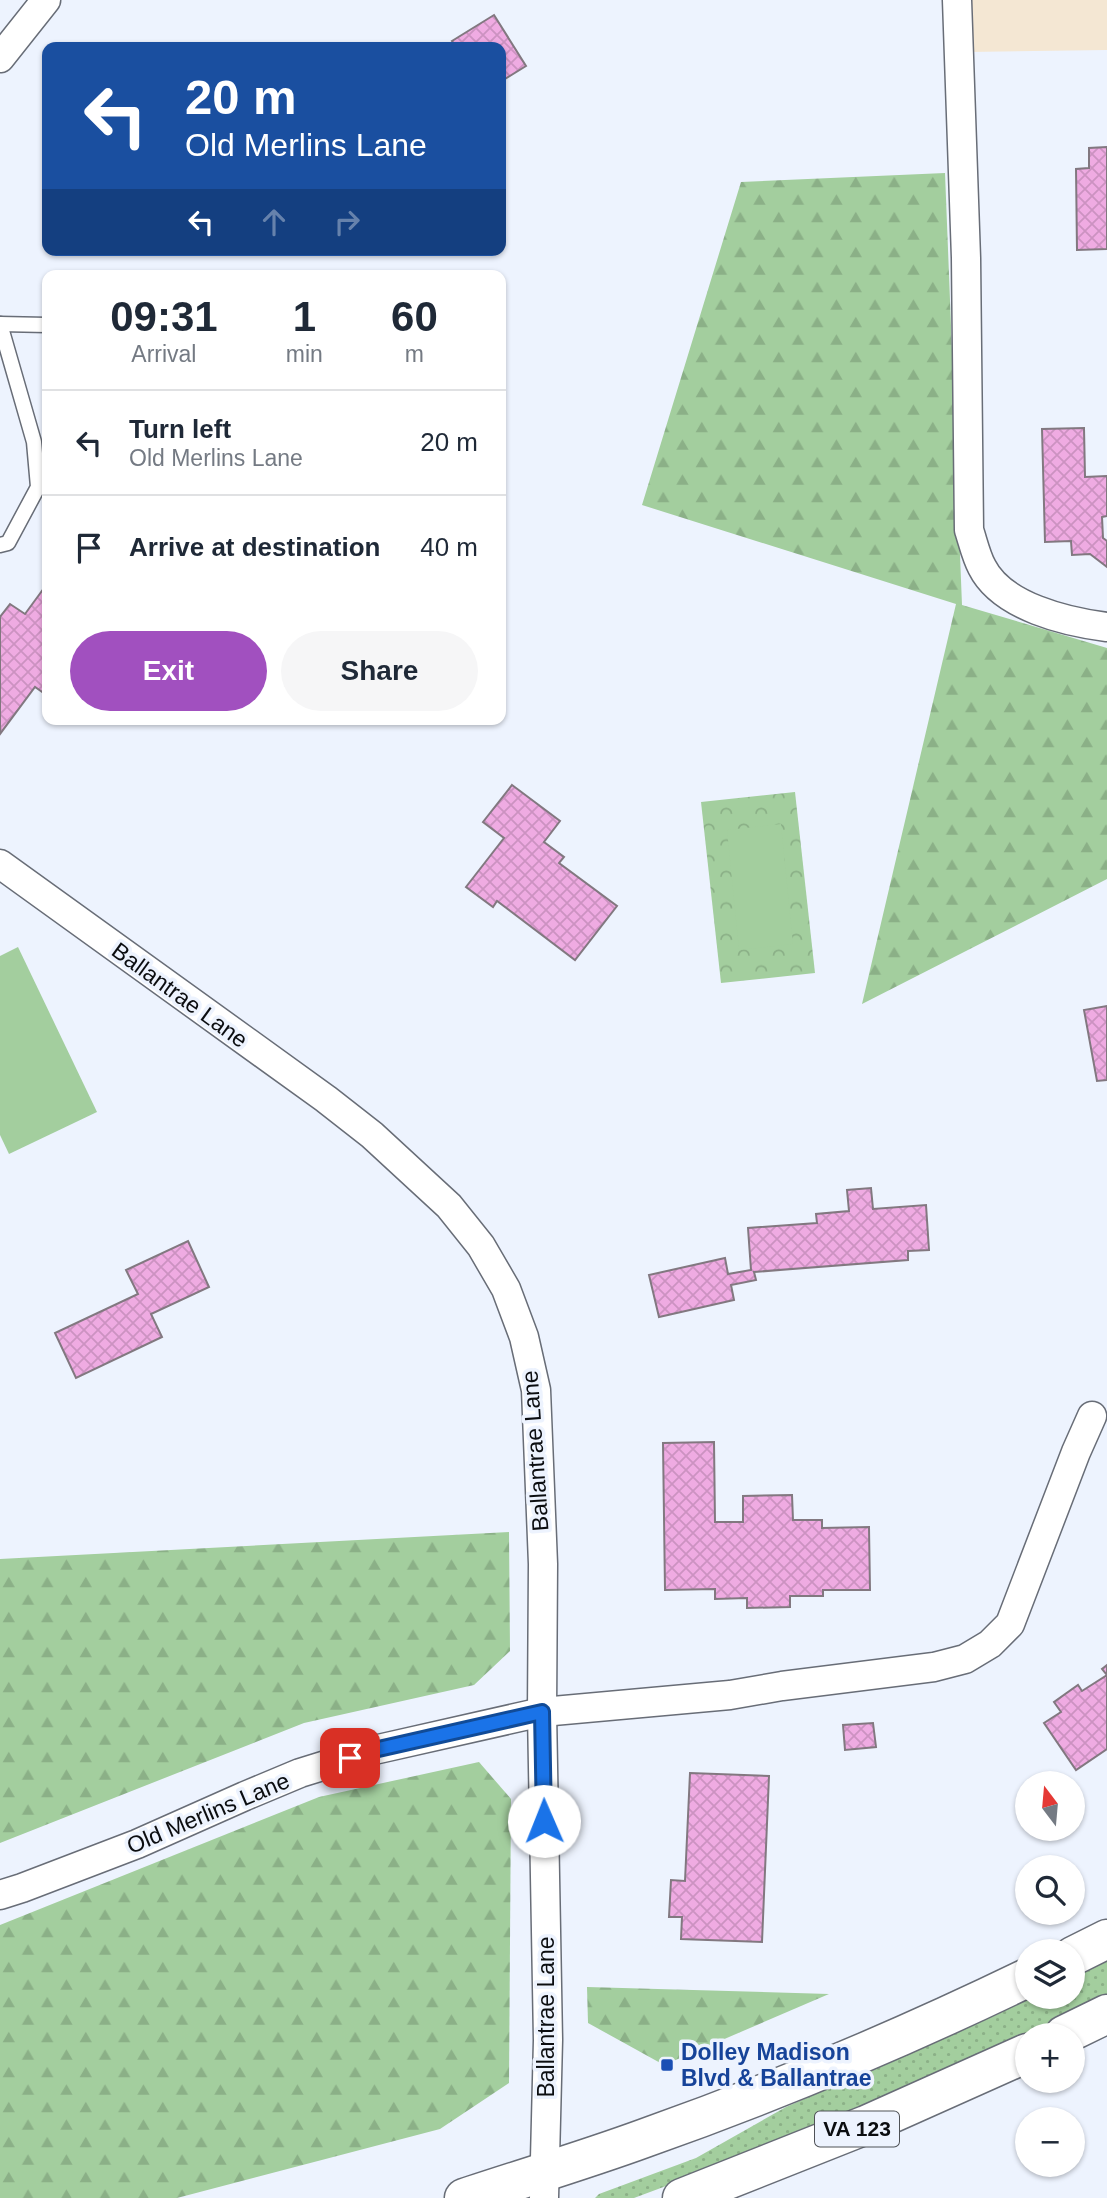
<!DOCTYPE html>
<html lang="en">
<head>
<meta charset="utf-8">
<style>
  :root { --surface:#fff; --page:#f6f6f7; --text:#1f2937; --muted:#747a83; --line:#e0e1e3; --accent:#a150bf }
  body { margin:0; font-family:Helvetica,sans-serif; background:var(--page); color:var(--text); height:100vh; display:flex; flex-direction:column; font-size:26px; white-space:nowrap }
  * { box-sizing:border-box; margin:0 }
  p { font-size:23px; color:var(--muted) }
  .icon { flex:none; width:38px; height:38px; fill:none; stroke:currentColor; stroke-width:2; stroke-linecap:round; stroke-linejoin:round }
  .map { position:relative; flex:1; overflow:hidden }
  .side { position:absolute; left:42px; top:270px; width:464px; height:455px; display:flex; flex-direction:column; background:var(--surface); border-radius:14px; box-shadow:0 2px 5px #0004 }
  .side>* { flex:none }
  .top-card { position:absolute; left:42px; top:42px; width:464px; height:214px; border-radius:14px; box-shadow:0 2px 5px #0004; background:#1a4fa0; color:#fff; overflow:hidden }
  .needle { width:46px; rotate:344deg }
  .tools { position:absolute; left:1015px; top:1771px; display:grid; gap:14px }
  .tools a { display:grid; place-items:center; width:70px; height:70px; border-radius:50%; background:var(--surface); box-shadow:0 2px 5px #0004; font-size:35px }
  .pin { position:absolute; display:grid; place-items:center; width:60px; height:60px; color:#fff; margin:-30px; border-radius:14px; box-shadow:0 4px 10px #0006 }
  .me { position:absolute; width:77px; margin:-38px; rotate:359deg; stroke-linejoin:round; filter:drop-shadow(0 0 5px #0008) }
  .turn { display:flex; align-items:center; gap:24px; height:147px; padding:0 28px; font-size:32px }
  .turn .icon { width:91px; height:91px; stroke-width:2.5 }
  .turn b { display:block; font-size:49px; line-height:60px }
  .lanes { display:flex; align-items:center; height:66px; padding:0 28px; background:#0003; justify-content:center; gap:35px; direction:ltr }
  .lanes .off { opacity:.35 }
  .eta { display:flex; justify-content:space-evenly; align-items:center; height:119px; text-align:center }
  .eta b { font-size:42px; font-weight:700; line-height:49px }
  .cta { display:flex; gap:14px; margin-top:auto; padding:14px 28px }
  .cta a { flex:1; height:80px; border-radius:42px; background:var(--accent); color:#fff; font-size:28px; font-weight:700; line-height:80px; text-align:center }
  .cta a+a { background:var(--page); color:var(--text) }
  ul { padding:0; list-style:none }
  li { display:flex; align-items:center; gap:21px; height:105px; padding:0 28px; border-top:2px solid var(--line) }
  li div { flex:1 }
  li b { display:block; font-size:26px }
  li em { font-style:normal }
  .map>svg:first-child { display:block }
  .commercial { fill:#f4e7d3 }
  .grass { fill:url(#grass-dots) }
  .forest { fill:url(#forest-firs) }
  .park { fill:url(#park-crowns) }
  .pitch { fill:#a3ce9e }
  .building { fill:url(#building-cross-hatch); stroke:#827880; stroke-width:2 }
  .lines { fill:none; stroke-linecap:round; stroke-linejoin:round }
  .service-casing { stroke:#686d77; stroke-width:17 }
  .minor-casing { stroke:#686d77; stroke-width:31 }
  .primary-casing { stroke:#686d77; stroke-width:41 }
  .service { stroke:#fff; stroke-width:14 }
  .minor { stroke:#fff; stroke-width:28 }
  .primary { stroke:#fff; stroke-width:38 }
  .route-casing { stroke:#114b97; stroke-width:18 }
  .route { stroke:#1a73e8; stroke-width:12 }
  .transit-dot { fill:#1a4fb4; stroke:#edf3fe; stroke-width:2.5 }
  .labels { text-anchor:middle; stroke-width:7; stroke-linejoin:round; paint-order:stroke }
  .shield { fill:#edf3fe; stroke:#4f5257; stroke-width:2 }
  .shield-label { font-size:21px; font-weight:bold; fill:#0b0d10 }
  .street-label { font-size:23px; fill:#0b0d10; stroke:#edf3fe }
  .transit-label { font-size:23px; font-weight:bold; fill:#164399; stroke:#edf3fe; text-anchor:start }
</style>
</head>
<body>
<div class="map">
<svg width="1107" height="2198" viewBox="0 0 1107 2198">
  <defs>
    <pattern id="grass-dots" width="8" height="8" patternUnits="userSpaceOnUse" patternTransform="scale(1.75)"><rect width="8" height="8" fill="#a3ce9e"/><path d="M2 2h.1M6 6h.1" fill="none" stroke="#8bb087" stroke-width="1.8" stroke-linecap="round"/></pattern>
    <pattern id="forest-firs" width="22" height="20" patternUnits="userSpaceOnUse" patternTransform="scale(1.75)"><rect width="22" height="20" fill="#a3ce9e"/><path d="M5 1l3.5 6h-7zM16 11l3.5 6h-7z" fill="#8bb087"/></pattern>
    <pattern id="park-crowns" width="20" height="18" patternUnits="userSpaceOnUse" patternTransform="scale(1.75)"><rect width="20" height="18" fill="#a3ce9e"/><path d="M2 6a3 3 0 1 1 6 0M12 15a3 3 0 1 1 6 0" fill="none" stroke="#8bb087"/></pattern>
    <pattern id="building-cross-hatch" width="8" height="8" patternUnits="userSpaceOnUse" patternTransform="scale(1.75)"><rect width="8" height="8" fill="#efabe2"/><path d="M0 0l8 8M0 8l8-8" fill="none" stroke="#cc92c1"/></pattern>
  </defs>
  <rect width="100%" height="100%" fill="#edf3fe"/>
  <polygon class="commercial" points="967,0 1107,0 1107,50 969,52"/>
  <polygon class="grass" points="1107,1959 1107,1996 1027,2037 733,2161 634,2198 595,2198 599,2194 696,2158 786,2107 996,2015 1031,1997 1073,1997 1073,1976"/>
  <g class="forest">
    <polygon points="945,173 962,605 1107,648 1107,879 862,1004 956,604 642,505 741,182"/>
    <polygon points="509,1532 510,1651 474,1685 304,1723 0,1843 0,1559"/>
    <polygon points="479,1762 511,1799 509,2083 440,2129 177,2198 0,2198 0,1925 319,1797"/>
    <polygon points="587,1987 829,1994 664,2065 588,2023"/>
  </g>
  <polygon class="park" points="795,792 815,973 721,983 701,802"/>
  <g class="pitch">
    <polygon points="781,824 793,944 739,950 727,830"/>
    <polygon points="18,947 97,1112 9,1154 0,1135 0,956"/>
  </g>
  <g class="building">
    <polygon points="494,15 526,66 500,82 500,47 456,47 452,41"/>
    <polygon points="1107,147 1107,249 1077,250 1076,169 1089,168 1089,148"/>
    <polygon points="1084,428 1085,477 1107,476 1107,516 1102,517 1103,538 1107,541 1107,567 1090,554 1072,555 1071,541 1045,542 1042,429"/>
    <polygon points="47,584 47,692 45,694 35,687 0,734 0,617 10,604 25,614"/>
    <polygon points="512,785 560,821 544,842 564,857 559,863 617,906 575,960 497,901 493,907 466,887 504,838 483,822"/>
    <polygon points="1107,1006 1107,1080 1097,1081 1084,1010"/>
    <polygon points="871,1188 873,1209 926,1205 929,1250 908,1251 908,1260 754,1272 756,1280 731,1285 734,1300 659,1317 649,1275 725,1258 728,1274 751,1270 748,1228 817,1223 816,1214 849,1211 847,1190"/>
    <polygon points="188,1241 209,1287 151,1314 162,1337 76,1378 55,1333 138,1294 126,1270"/>
    <polygon points="714,1442 715,1522 743,1522 743,1496 792,1495 793,1520 822,1520 822,1528 869,1527 870,1590 823,1590 823,1596 790,1596 790,1607 747,1608 747,1598 715,1599 715,1589 665,1590 663,1443"/>
    <polygon points="1107,1665 1107,1749 1076,1770 1044,1723 1061,1712 1054,1702 1078,1685 1082,1691 1107,1675 1102,1669"/>
    <polygon points="873,1723 876,1747 845,1750 843,1725"/>
    <polygon points="690,1773 769,1776 762,1942 681,1939 682,1917 669,1917 671,1880 685,1881"/>
  </g>
  <g class="lines">
    <defs>
      <g id="service">
        <polyline points="0,324 34,442 38,487 8,543 0,545"/>
        <polyline points="0,324 47,325"/>
      </g>
      <g id="minor">
        <path d="M957 0 966 258 969 530C973 542 976 556 982 567 1002 607 1067 622 1107 627"/>
        <polyline points="0,58 46,0"/>
        <polyline points="0,864 326,1099 372,1135 449,1206 481,1246 506,1289 524,1337 536,1390 543,1564 542,1712 548,2040 544,2198"/>
        <polyline points="0,1895 22,1888 137,1844 245,1796 300,1773 374,1750 542,1712 730,1695 782,1686 934,1667 965,1659 990,1644 1010,1624 1076,1452 1092,1416"/>
      </g>
      <g id="primary">
        <polyline points="1073,1956 1107,1939"/>
        <polyline points="1064,2035 1107,2014"/>
        <path d="M464 2198C524 2178 585 2160 645 2138 775 2092 903 2038 1027 1978"/>
        <polyline points="682,2198 866,2125 1027,2053"/>
      </g>
    </defs>
    <use href="#service" class="service-casing"/>
    <use href="#minor" class="minor-casing"/>
    <use href="#primary" class="primary-casing"/>
    <use href="#service" class="service"/>
    <use href="#minor" class="minor"/>
    <use href="#primary" class="primary"/>
  </g>
  <g class="lines">
    <defs>
      <polyline id="route" points="350,1758 374,1750 542,1712 544,1821"/>
    </defs>
    <use href="#route" class="route-casing"/>
    <use href="#route" class="route"/>
  </g>
  <rect class="transit-dot" x="660" y="2058" width="14" height="14" rx="3.5"/>
  <g class="labels">
    <rect class="shield" x="815" y="2111.5" width="84" height="35" rx="5"/>
    <g class="shield-label">
      <text x="857" y="2136">VA 123</text>
    </g>
    <g class="street-label">
      <text transform="translate(180 995) rotate(36)" y="8">Ballantrae Lane</text>
      <text transform="translate(535 1451) rotate(-94)" y="8">Ballantrae Lane</text>
      <text transform="translate(208 1813) rotate(-23)" y="8">Old Merlins Lane</text>
      <text transform="translate(546 2017) rotate(-90)" y="8">Ballantrae Lane</text>
    </g>
    <g class="transit-label">
      <text x="681" y="2060">Dolley Madison<tspan x="681" dy="26">Blvd &amp; Ballantrae</tspan></text>
    </g>
  </g>
</svg>
<div class="tools">
<a><svg class="needle" viewBox="-14 -14 28 28"><path d="M0-13l5 13h-10z" fill="#e53935"/><path d="M0 13l5-13h-10z" fill="#747a83"/></svg></a>
<a><svg class="icon" aria-label="search" viewBox="0 0 24 24"><circle cx="10" cy="10" r="6"/><path d="M15 15l6 6"/></svg></a>
<a><svg class="icon" aria-label="layers" viewBox="0 0 24 24"><path d="M12 4l9 5-9 5-9-5zM3 14l9 5 9-5"/></svg></a>
<a>+</a>
<a>−</a>
</div>
<div class="pin" style="left:350px;top:1758px;background:#d93025"><svg class="icon" aria-label="arrive" viewBox="0 0 24 24"><path d="M6 21V4h12l-3 4 3 4H6"/></svg></div>
<svg class="me" style="left:544px;top:1821px" viewBox="-20 -20 40 40"><circle r="19" fill="#fff"/><path d="M0-13L10 11 0 6-10 11z" fill="#1a73e8"/></svg>
<div class="top-card">
<div class="turn"><svg class="icon" aria-label="left" viewBox="0 0 24 24"><path d="M17 20v-9H6M10 6l-5 5 5 5"/></svg><div><b>20 m</b>Old Merlins Lane</div></div>
<div class="lanes"><svg class="icon" aria-label="left" viewBox="0 0 24 24"><path d="M17 20v-9H6M10 6l-5 5 5 5"/></svg><svg class="icon off" aria-label="ahead" viewBox="0 0 24 24"><path d="M12 20V5M6 11l6-6 6 6"/></svg><svg class="icon off" aria-label="right" viewBox="0 0 24 24"><path d="M7 20v-9h11M14 6l5 5-5 5"/></svg></div>
</div>
<section class="side">
<div class="eta">
<div><b>09:31</b><p>Arrival</p></div>
<div><b>1</b><p>min</p></div>
<div><b>60</b><p>m</p></div>
</div>
<ul>
<li><svg class="icon" aria-label="left" viewBox="0 0 24 24"><path d="M17 20v-9H6M10 6l-5 5 5 5"/></svg><div><b>Turn left</b><p>Old Merlins Lane</p></div><em>20 m</em></li>
<li><svg class="icon" aria-label="arrive" viewBox="0 0 24 24"><path d="M6 21V4h12l-3 4 3 4H6"/></svg><div><b>Arrive at destination</b></div><em>40 m</em></li>
</ul>
<div class="cta"><a>Exit</a><a>Share</a></div>
</section>
</div>
</body>
</html>
